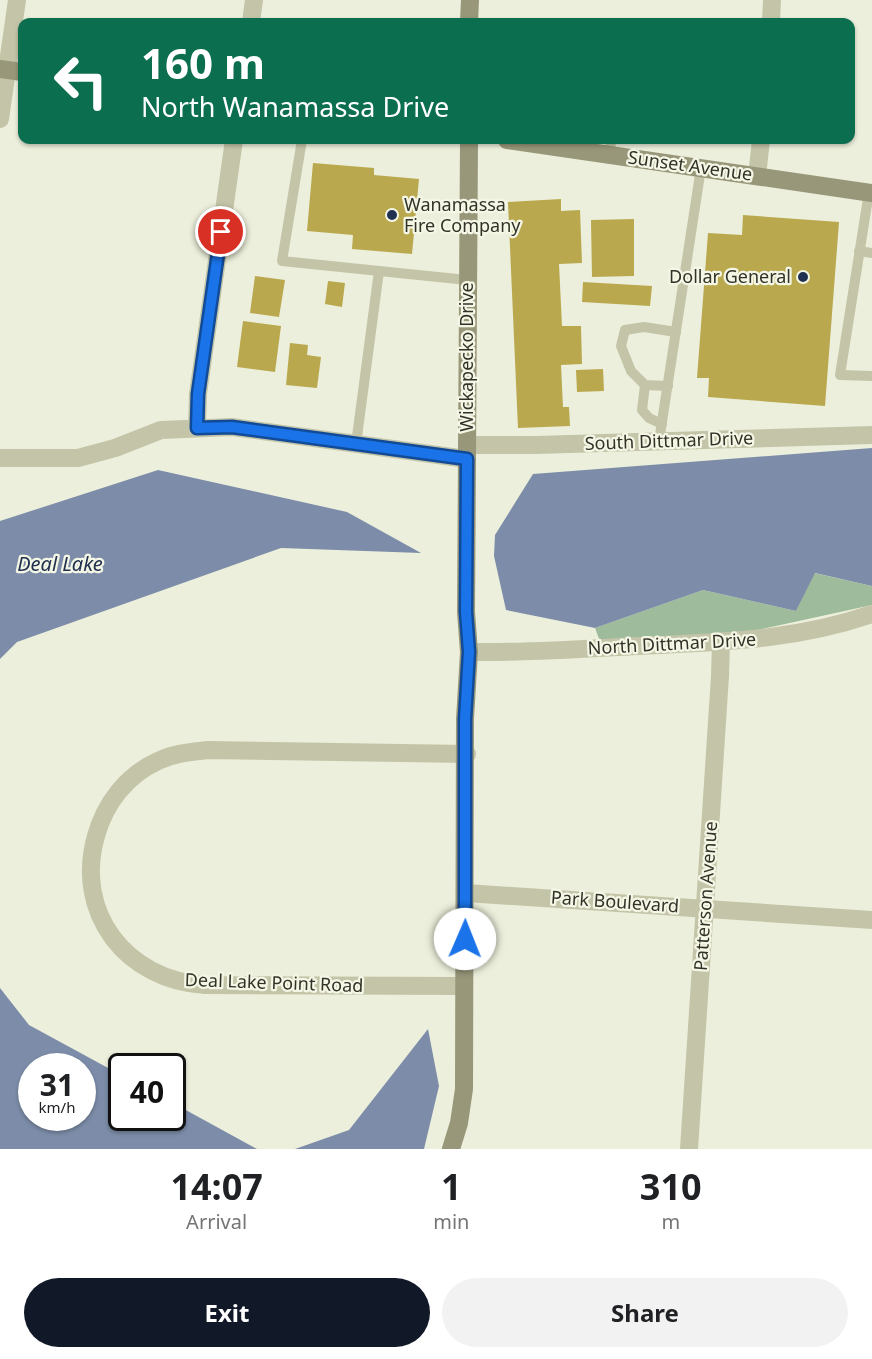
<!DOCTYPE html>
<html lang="en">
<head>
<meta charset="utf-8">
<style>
  :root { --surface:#fff; --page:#f2f2f2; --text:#202124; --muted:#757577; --accent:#111827 }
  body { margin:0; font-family:"Noto Sans",sans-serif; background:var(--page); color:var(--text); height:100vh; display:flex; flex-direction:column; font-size:22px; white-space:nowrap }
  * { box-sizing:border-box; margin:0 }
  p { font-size:20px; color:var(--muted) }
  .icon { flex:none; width:33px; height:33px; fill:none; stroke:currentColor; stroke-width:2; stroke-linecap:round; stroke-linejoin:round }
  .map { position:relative; height:1149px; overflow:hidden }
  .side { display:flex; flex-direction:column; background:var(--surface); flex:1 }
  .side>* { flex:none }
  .top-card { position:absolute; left:18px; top:18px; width:837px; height:126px; border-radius:12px; box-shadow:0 2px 4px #0004; background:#0b6e4f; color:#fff; overflow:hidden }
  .speed { position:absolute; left:18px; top:1053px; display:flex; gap:12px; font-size:30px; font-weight:700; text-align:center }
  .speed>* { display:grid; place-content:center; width:78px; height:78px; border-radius:50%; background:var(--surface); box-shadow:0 2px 4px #0004; line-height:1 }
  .speed small { font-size:15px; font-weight:400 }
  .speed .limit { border:3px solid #111; border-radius:9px; background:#fff; color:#111 }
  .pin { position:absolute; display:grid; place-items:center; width:51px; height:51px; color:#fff; margin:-26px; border:3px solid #fff; border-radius:50%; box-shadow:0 2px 6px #0007 }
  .me { position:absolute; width:66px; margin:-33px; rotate:1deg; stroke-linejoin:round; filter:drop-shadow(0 0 4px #0008) }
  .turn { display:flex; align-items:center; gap:21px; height:126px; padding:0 24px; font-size:27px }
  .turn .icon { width:78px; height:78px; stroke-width:2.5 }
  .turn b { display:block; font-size:42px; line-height:51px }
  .eta { display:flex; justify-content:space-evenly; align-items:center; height:102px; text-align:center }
  .eta b { font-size:36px; font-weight:700; line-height:42px }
  .primary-button { display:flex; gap:12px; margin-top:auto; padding:12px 24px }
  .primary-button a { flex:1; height:69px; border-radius:36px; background:var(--accent); color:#fff; font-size:24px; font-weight:700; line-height:69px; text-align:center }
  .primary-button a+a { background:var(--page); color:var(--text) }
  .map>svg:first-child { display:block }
  .green { fill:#9ebc9c }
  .water { fill:#7d8da9; fill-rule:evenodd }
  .building { fill:#baa84e }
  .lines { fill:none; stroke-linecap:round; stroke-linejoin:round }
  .lane { stroke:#c4c5a8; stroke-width:10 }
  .street { stroke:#c4c5a8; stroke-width:18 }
  .secondary { stroke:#99977a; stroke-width:18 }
  .route-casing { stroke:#114b97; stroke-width:15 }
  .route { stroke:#1a73e8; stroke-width:10 }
  .poi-dot { fill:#213150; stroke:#f5f7e6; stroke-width:2 }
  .labels { text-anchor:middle; stroke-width:4.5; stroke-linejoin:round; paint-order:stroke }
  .street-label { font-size:18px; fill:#333227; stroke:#f5f7e6 }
  .poi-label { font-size:18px; fill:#333227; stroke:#f5f7e6; text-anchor:start }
  .water-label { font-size:20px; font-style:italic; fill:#213150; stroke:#f5f7e6 }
</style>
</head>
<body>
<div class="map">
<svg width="872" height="1149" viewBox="0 0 872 1149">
  <rect width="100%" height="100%" fill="#ecefdb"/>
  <polygon class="green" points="814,573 872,586 872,605 758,630 601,644 595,628 703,590 796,611"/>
  <g class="water">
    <polygon points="872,448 872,586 815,573 796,611 703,590 595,628 506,610 494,556 495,535 533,474"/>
    <polygon points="158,470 347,512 421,553 281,548 17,642 0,659 0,521"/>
    <path d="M0 988 29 1025 121 1075 122 1118H172L173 1103 257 1149H0ZM82 1066V1118H32V1066Z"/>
    <polygon points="428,1029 439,1086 424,1149 295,1149 349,1130"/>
  </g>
  <g class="building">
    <polygon points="313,163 374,168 374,175 419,179 412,254 352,249 353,235 307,231"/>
    <polygon points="561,199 561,211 580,210 582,263 559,264 562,326 581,326 582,364 561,365 563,407 569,407 570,426 518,428 508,202"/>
    <polygon points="743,215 839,222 825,406 708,397 709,378 697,378 708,233 742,235"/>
    <polygon points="634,219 634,276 592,277 591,220"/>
    <polygon points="255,276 285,280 279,317 250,313"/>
    <polygon points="328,281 345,283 342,307 325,304"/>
    <polygon points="583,282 652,286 650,306 582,302"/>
    <polygon points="243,321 281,326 275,372 237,367"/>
    <polygon points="290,343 308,345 307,355 321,357 317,388 286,385"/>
    <polygon points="603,369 604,391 577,392 576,370"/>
  </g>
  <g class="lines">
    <g class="lane">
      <polyline points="302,140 282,261 467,280"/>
      <polyline points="610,154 611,140"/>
      <polyline points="869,192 840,375 872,376"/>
      <polyline points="859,251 872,253"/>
      <polyline points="645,385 642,410 649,418 662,424"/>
      <polyline points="668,386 645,385 631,371 621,346 625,330 644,327 676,332"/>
      <polyline points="659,441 701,168"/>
      <polyline points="356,444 379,271"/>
    </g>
    <g class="street">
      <polyline points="251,22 254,0"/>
      <polyline points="771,22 772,0"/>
      <polyline points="0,119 17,0"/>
      <polyline points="757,176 761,140"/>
      <polyline points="197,428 198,394 234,140"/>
      <polyline points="467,445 536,445 872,435"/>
      <polyline points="0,458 78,458 115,448 161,430 232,427 467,459"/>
      <path d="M469 652C525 653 581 649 638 646 719 642 794 641 872 614"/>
      <polyline points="466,893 872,920"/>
      <path d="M464 986 205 985C126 980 74 913 96 836 105 803 127 775 158 761 174 753 191 752 208 750L467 754"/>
      <polyline points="689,1149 720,676 721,642"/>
    </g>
    <g class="secondary">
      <polyline points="469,22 470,0"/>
      <polyline points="0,69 22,72"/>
      <polyline points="507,140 872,193"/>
      <polyline points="451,1149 459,1123 464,1089 465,719 469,652 466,612 469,140"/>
    </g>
  </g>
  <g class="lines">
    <defs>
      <polyline id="route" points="221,232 198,394 197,428 232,427 467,459 466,612 469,652 465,719 465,939"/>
    </defs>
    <use href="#route" class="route-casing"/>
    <use href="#route" class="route"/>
  </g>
  <g class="poi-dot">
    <circle cx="392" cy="215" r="6"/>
    <circle cx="803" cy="277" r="6"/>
  </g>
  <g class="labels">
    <g class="street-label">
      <text transform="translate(690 166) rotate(8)" y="6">Sunset Avenue</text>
      <text transform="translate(467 357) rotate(-90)" y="6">Wickapecko Drive</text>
      <text transform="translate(669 441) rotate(-2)" y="6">South Dittmar Drive</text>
      <text transform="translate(672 644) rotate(-3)" y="6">North Dittmar Drive</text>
      <text transform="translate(706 896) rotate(-86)" y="6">Patterson Avenue</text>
      <text transform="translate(615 902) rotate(4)" y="6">Park Boulevard</text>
      <text transform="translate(274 983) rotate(2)" y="6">Deal Lake Point Road</text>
    </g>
    <g class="poi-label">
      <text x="404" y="211">Wanamassa<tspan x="404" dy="21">Fire Company</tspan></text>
      <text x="791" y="283" text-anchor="end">Dollar General</text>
    </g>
    <g class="water-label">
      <text x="60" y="571">Deal Lake</text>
    </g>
  </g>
</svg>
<div class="speed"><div>31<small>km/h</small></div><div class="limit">40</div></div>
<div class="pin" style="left:221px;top:232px;background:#d93025"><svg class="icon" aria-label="arrive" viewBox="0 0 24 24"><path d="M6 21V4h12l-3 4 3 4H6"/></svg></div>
<svg class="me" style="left:465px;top:939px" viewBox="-20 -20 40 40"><circle r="19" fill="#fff"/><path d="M0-13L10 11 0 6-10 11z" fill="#1a73e8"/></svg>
<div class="top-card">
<div class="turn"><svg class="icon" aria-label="left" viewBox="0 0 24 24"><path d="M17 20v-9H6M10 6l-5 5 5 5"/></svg><div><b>160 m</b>North Wanamassa Drive</div></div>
</div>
</div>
<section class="side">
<div class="eta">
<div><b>14:07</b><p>Arrival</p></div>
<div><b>1</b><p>min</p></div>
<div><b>310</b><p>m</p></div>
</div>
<div class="primary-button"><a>Exit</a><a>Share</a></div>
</section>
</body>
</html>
